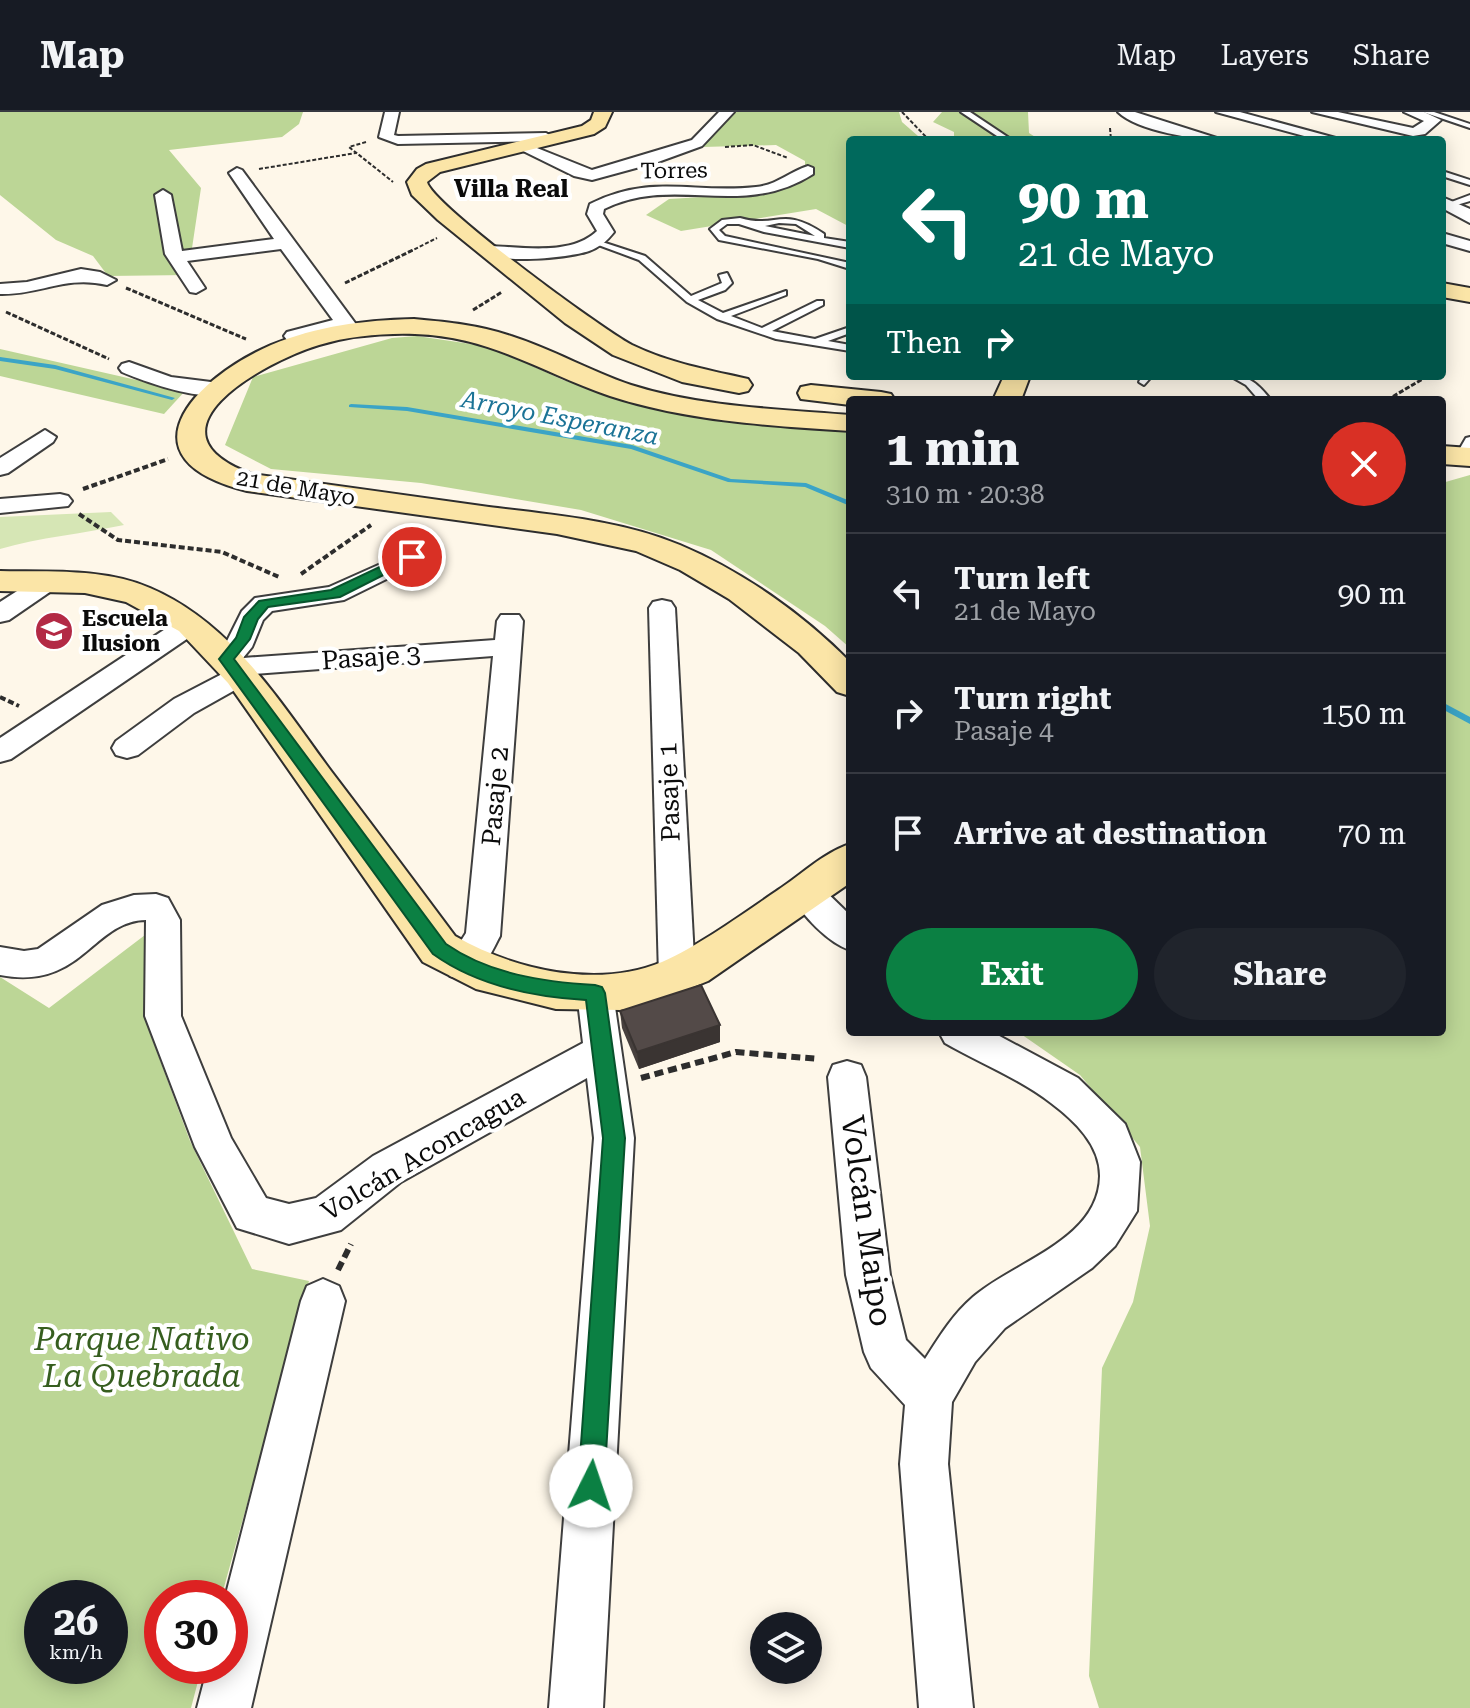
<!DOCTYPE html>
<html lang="en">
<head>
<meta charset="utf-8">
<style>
  :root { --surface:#171b24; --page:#20242c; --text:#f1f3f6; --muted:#9ea1a6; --line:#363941; --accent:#0b8043 }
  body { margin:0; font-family:"Roboto Serif",serif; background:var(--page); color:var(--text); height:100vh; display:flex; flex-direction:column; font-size:30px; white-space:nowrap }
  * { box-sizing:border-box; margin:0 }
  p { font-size:26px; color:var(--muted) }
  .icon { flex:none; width:44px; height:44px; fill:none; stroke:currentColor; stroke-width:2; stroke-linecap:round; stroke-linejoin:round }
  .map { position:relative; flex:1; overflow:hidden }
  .sheet { position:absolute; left:846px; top:284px; width:600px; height:640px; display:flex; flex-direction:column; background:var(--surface); border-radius:8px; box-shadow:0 4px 20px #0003 }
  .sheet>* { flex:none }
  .banner { position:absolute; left:846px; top:24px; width:600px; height:244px; border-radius:8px; box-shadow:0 4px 20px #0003; background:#00695c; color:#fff; overflow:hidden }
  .controls { position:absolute; left:750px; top:1500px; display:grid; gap:16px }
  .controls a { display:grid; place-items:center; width:72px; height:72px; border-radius:50%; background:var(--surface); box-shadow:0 4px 20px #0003; font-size:40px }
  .speed { position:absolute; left:24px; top:1468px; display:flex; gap:16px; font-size:40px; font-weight:700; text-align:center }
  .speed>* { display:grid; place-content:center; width:104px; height:104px; border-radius:50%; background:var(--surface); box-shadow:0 4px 20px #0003; line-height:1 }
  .speed small { font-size:20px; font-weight:400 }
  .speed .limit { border:12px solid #d22; background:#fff; color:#111 }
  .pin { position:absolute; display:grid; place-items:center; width:68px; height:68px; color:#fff; margin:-34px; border:4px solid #fff; border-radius:50%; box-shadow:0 2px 8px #0007 }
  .me { position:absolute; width:88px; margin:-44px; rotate:4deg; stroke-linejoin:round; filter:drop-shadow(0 0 6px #0008) }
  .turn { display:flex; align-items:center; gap:28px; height:168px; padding:0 40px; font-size:36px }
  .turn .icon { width:104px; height:104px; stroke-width:2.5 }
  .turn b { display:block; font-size:56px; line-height:68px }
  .then { display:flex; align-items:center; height:76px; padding:0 40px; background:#0003; gap:16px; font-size:30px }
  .round { display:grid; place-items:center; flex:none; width:84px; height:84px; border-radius:42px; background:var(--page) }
  .summary { display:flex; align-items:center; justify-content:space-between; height:136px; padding:0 40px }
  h1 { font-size:48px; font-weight:700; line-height:60px }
  .primary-button { display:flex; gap:16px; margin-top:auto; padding:16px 40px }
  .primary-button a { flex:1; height:92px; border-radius:48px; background:var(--accent); color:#fff; font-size:32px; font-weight:700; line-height:92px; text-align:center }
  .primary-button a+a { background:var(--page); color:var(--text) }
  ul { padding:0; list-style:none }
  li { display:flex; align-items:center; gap:24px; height:120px; padding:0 40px; border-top:2px solid var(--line) }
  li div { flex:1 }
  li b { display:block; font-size:30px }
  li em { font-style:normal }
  header { display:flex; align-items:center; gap:48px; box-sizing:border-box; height:112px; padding:0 40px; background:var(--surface); border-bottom:2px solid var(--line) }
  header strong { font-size:38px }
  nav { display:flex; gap:44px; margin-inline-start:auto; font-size:28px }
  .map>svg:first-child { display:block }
  .green { fill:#d6e6b5 }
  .forest { fill:#bcd696; fill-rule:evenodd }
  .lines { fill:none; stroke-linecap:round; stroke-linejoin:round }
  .stream { fill:#3ba4c6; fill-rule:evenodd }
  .lane-casing { stroke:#3e3e3e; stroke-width:4 }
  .street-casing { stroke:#3e3e3e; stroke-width:4 }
  .secondary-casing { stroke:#2d2d2d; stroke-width:4 }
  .path-far3 { stroke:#2d2d2d; stroke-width:2; stroke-dasharray:4 2; stroke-linecap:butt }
  .path-far2 { stroke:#2d2d2d; stroke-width:3; stroke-dasharray:5 2; stroke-linecap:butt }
  .path-far1 { stroke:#2d2d2d; stroke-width:4; stroke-dasharray:6 3; stroke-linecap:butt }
  .path { stroke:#2d2d2d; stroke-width:6; stroke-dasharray:9 5; stroke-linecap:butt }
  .lane { fill:#fff; fill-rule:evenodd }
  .street { fill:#fff; fill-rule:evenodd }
  .secondary { fill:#fbe5a7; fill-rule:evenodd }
  .wall { fill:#47403e }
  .shaded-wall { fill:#3a3432 }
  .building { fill:#534a48; stroke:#3a3432; stroke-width:2 }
  .route { fill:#0b8043; stroke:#07532c; stroke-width:2 }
  .labels { text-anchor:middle; stroke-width:8; stroke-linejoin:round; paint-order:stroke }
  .far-street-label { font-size:22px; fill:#0b0b0b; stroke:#fff }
  .far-poi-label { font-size:22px; font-weight:bold; fill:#0b0b0b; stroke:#fff; text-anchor:start }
  .far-neighbourhood-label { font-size:24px; font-weight:bold; fill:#0b0b0b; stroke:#fff }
  .far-water-label { font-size:24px; font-style:italic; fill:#1b7396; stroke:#fff }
  .street-label { font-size:26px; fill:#0b0b0b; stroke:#fff }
  .near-street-label { font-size:32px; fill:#0b0b0b; stroke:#fff }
  .near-park-label { font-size:32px; font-style:italic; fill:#365e1f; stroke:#fff }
</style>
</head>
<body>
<header>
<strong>Map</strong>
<nav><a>Map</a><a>Layers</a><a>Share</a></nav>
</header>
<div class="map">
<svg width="1470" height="1596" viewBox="0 0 1470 1596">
  <rect width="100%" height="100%" fill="#fef7e9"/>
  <path class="green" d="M111 400 124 413C82 422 40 425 0 437V405Z"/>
  <g class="forest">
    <polygon points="0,0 303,0 299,12 282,25 169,38 201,76 188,163 108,164 93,144 56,128 0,83"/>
    <polygon points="728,0 899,0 902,10 918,24 919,28 850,28 850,115 816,97 681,119 646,103 669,87 753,82 805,64 805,49 776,33 703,35 730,3"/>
    <polygon points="942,0 1028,0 1029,21 1040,28 954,28 954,20 933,10"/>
    <polygon points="417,224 491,235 563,268 664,297 850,320 850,536 825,514 711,438 581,398 421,371 271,357 225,333 253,265 392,226"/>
    <polygon points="0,237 185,279 164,302 0,264"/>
    <polygon points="1470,363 1470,1596 1099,1596 1089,1564 1102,1256 1133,1190 1150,1114 1140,1035 1080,963 1018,920 1442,920 1442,371"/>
    <path d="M145 823 147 913 190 1029 252 1157 309 1169 221 1486H162V1554H202L191 1596H0V865L49 896ZM42 1486H110V1554H42Z"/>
  </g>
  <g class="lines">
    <g class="stream">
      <polygon points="0,245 55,253 175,286 172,288 55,257 0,249"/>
      <polygon points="351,292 407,295 632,333 731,367 806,371 850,389 850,394 805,375 728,370 631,337 407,299 349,295 349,293"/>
      <polygon points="1442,590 1470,605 1470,612 1442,597"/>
    </g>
    <defs>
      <g id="lane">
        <polygon points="961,0 970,0 1012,28 1003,28"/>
        <polygon points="1423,0 1434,0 1470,12 1470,16"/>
        <polygon points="1442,59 1470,68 1470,73 1442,64"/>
        <polygon points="1470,83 1470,89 1450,95 1446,92"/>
        <path d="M740 106C777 117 782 93 824 122V126L850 130V136L764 120 739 112H727L719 118 725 124 850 151V157L818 147 719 128 710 117 722 108ZM779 111 796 112 815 124 765 114Z"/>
        <polygon points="593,127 645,144 691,184 722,171 719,163 727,161 732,171 725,178 698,188 723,201 786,179 786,183 731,204 762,216 817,189 823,189 823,193 772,219 815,227 850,215 850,221 828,229 850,233 850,239 776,227 717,207 687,190 639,148 593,131"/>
        <polygon points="1142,264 1152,264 1144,273 1139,270"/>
        <path d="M1230 264C1250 264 1258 272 1271 288H1259L1246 273Z"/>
        <polygon points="1470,325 1470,339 1461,341 1459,338 1466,326"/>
      </g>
      <g id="street">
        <polygon points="385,0 399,0 394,23 398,24 546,21 553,25 546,29 398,32 379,25"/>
        <polygon points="719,0 734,0 702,34 658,50 592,68 574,64 515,35 517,32 527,32 592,58 692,28"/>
        <path d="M1118 0H1135L1223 28C1196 28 1138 19 1118 0Z"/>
        <polygon points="1216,0 1240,0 1343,28 1319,28"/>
        <polygon points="1312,0 1338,0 1413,16 1424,9 1404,0 1424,0 1441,8 1425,22 1413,24"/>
        <path d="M808 54 813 56V62C741 108 675 62 604 97L603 102 614 120C607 129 600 135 589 139 568 146 497 153 481 139L490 134C523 135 571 144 597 119L587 102 590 92C652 61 693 82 756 75 777 73 789 60 808 54Z"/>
        <polygon points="237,56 242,58 358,215 361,219 358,223 344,223 340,218 294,230 287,228 284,224 287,220 333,208 281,137 187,149 205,176 196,181 190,180 165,142 155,83 163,78 171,83 182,139 274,127 229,61"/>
        <polygon points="1442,85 1470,97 1470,111 1442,96"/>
        <polygon points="1442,121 1470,129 1470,139 1442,131"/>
        <path d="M81 157 100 160 116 168 107 173C65 163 41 183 0 182V172L27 170Z"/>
        <path d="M129 250 171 265 219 271 229 277C213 295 143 269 122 260L119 256 122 252Z"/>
        <polygon points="45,318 56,325 53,330 8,361 0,363 0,346"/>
        <polygon points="60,382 68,384 72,389 68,394 0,401 0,387"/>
        <path d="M412 438 421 440 424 445 421 450 344 488 272 499 263 508 252 535 243 546 495 528 497 509 501 503H519L523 509 500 824C488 846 479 874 450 864L445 854 466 821 493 544 254 562 251 569 194 601 138 643 127 646 116 643 112 636 116 629 174 587 224 561 212 547 226 531 242 499 255 486 329 475Z"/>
        <polygon points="51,460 60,463 64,468 60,473 9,508 0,510 0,490 42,463"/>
        <polygon points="662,488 671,490 675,496 695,864 690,874 677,878 664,874 659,864 649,496 653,490"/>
        <polygon points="191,504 200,506 204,512 200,518 11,647 0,650 0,626 182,506"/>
        <path d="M808 770 820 774 850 803V838C828 831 802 803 791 783L796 774Z"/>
        <path d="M156 782 168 786 180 808 181 904 231 1026 266 1086 289 1092 316 1086 373 1044 583 931 577 881 582 871 595 866 608 871 613 881 634 1026 603 1596H549L594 1026 587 966 401 1070 341 1118 289 1132 237 1116 195 1035 145 904 146 808C92 809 82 879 0 863V835L24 839 38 837 102 793 134 783Z"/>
        <path d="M939 920H992L1078 966 1125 1012 1140 1050 1137 1099 1115 1134 1092 1156 1005 1216 975 1250 952 1290 948 1352 973 1596H919L900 1352 905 1293 871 1256 864 1240 846 1163 828 965 833 953 847 949 861 953 866 965 890 1163 906 1228 925 1247C939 1225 953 1202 973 1185 1015 1149 1099 1128 1100 1064 1100 1033 1075 1009 1051 991 1022 968 978 950 945 931Z"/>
        <polygon points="323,1167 339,1174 345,1189 251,1596 197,1596 208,1554 230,1554 230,1486 225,1486 301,1189 307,1174"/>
      </g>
      <g id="secondary">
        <path d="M594 0H612L605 15 594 22 440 60 427 70C432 93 603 218 632 233 669 251 709 258 748 267L752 273 748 279 739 281 682 270 613 243 565 211 438 108 412 83 407 70 417 57 426 52 582 14 591 8Z"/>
        <polygon points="1442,171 1470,176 1470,190 1442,185"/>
        <path d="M414 207C447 210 479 213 511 224 552 237 590 259 631 273 700 295 777 297 850 303V319C770 314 687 309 610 284 540 260 493 225 415 222 384 221 349 224 319 233 263 250 137 320 252 362 331 373 410 384 489 395 552 403 619 408 680 433 742 459 803 502 850 550V584L837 580 799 541 729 487 680 458 636 439 557 422 247 379C118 347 193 267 271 233 317 214 365 208 414 207Z"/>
        <polygon points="1004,264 1030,264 1021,288 993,288"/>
        <polygon points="811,273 881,280 891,282 895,288 850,288 850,293 801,287 798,281 801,275"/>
        <polygon points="1442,334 1470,336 1470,354 1442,352"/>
        <path d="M0 459C48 460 105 456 150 476 232 511 280 590 331 659 373 714 414 769 455 824 514 858 597 877 662 850 699 834 744 801 778 778 801 763 823 741 850 732V771L708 869 651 892 620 898 556 897 476 877 423 850 228 571 179 519 126 490 85 481 0 479Z"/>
      </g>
    </defs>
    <use href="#lane" class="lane-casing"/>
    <use href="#street" class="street-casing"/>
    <use href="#secondary" class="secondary-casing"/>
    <g class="path-far3">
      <polyline points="902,0 929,28"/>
      <polyline points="1110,16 1111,28"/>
      <polyline points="366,30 349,35 393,70"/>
      <polyline points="725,35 753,33 788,46"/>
      <polyline points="259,57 356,41"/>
      <polyline points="409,140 437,126"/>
    </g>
    <g class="path-far2">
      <polyline points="345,171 413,138"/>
      <polyline points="126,176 246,227"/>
      <polyline points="473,198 502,180"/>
      <polyline points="6,200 109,247"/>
      <polyline points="1387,288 1426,265"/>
      <polyline points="1442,291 1444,288"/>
    </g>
    <g class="path-far1">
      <polyline points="83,377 168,347"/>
      <polyline points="79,402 118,428 222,440 279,465"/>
      <polyline points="301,462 371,413"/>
      <polyline points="0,585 19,594"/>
    </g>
    <g class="path">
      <polyline points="641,966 736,940 819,947"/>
      <polyline points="338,1158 351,1132"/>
    </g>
    <use href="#lane" class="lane"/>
    <use href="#street" class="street"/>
    <use href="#secondary" class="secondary"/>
  </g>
  <polygon class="wall" points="620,899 720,930 639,957 622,916"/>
  <polygon class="shaded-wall" points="720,913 720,930 639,957 637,940"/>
  <polygon class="building" points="701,873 720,913 637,940 620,899"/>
  <path class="route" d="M407 442 419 445 340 485 268 495 258 507 250 527 234 547 446 832C489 862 543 870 595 873L602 875 605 881 625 1026 604 1374 600 1384 591 1387 581 1384 578 1374 603 1026 586 888C533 885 476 873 433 842L219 547 236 526 244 505 259 489 331 478Z"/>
  <defs>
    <symbol id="school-disc" viewBox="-11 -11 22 22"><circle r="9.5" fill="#b32a45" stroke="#fff"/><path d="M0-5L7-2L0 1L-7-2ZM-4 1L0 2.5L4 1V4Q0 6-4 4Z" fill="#fff"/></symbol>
  </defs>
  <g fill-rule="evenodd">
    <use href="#school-disc" x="32" y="497" width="44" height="44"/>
  </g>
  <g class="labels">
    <g class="far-street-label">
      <text transform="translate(674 58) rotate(-1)" y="8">Torres</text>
      <text transform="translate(296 375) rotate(10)" y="8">21 de Mayo</text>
    </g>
    <g class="far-poi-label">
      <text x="82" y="514">Escuela<tspan x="82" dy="25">Ilusion</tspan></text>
    </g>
    <g class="far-neighbourhood-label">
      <text x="511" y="85">Villa Real</text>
    </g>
    <g class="far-water-label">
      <text transform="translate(560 306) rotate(11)" y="8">Arroyo Esperanza</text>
    </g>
    <g class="street-label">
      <text transform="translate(371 545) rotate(-4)" y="9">Pasaje 3</text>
      <text transform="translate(669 680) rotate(-92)" y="9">Pasaje 1</text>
      <text transform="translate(495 684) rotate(-85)" y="9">Pasaje 2</text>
      <text transform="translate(423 1042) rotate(-31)" y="9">Volcán Aconcagua</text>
    </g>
    <g class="near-street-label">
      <text transform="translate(867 1109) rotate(82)" y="11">Volcán Maipo</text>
    </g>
    <g class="near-park-label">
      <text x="142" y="1238">Parque Nativo<tspan x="142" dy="37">La Quebrada</tspan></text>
    </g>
  </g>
</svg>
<div class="controls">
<a><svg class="icon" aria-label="layers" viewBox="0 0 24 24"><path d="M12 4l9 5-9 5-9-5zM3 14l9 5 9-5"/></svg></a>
</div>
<div class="speed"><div>26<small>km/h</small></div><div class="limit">30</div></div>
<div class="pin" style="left:412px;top:445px;background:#d93025"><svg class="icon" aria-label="arrive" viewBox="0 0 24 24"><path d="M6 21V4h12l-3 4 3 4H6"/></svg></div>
<svg class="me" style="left:591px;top:1374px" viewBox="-20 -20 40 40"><circle r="19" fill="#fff"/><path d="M0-13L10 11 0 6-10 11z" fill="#0b8043"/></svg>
<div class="banner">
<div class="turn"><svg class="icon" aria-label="left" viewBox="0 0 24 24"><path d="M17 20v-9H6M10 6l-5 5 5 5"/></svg><div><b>90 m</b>21 de Mayo</div></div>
<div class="then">Then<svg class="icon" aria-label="right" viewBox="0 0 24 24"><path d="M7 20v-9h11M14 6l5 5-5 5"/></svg></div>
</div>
<section class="sheet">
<div class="summary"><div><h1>1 min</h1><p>310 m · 20:38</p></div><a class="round" style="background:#d93025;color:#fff"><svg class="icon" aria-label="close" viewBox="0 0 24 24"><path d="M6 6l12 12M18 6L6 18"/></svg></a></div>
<ul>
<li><svg class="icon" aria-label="left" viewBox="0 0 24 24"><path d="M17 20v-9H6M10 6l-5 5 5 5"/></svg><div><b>Turn left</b><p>21 de Mayo</p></div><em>90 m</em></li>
<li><svg class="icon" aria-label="right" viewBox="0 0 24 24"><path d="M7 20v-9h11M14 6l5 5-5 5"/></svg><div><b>Turn right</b><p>Pasaje 4</p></div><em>150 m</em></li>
<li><svg class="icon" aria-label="arrive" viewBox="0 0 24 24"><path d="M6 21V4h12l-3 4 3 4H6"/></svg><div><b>Arrive at destination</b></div><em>70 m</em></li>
</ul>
<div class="primary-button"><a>Exit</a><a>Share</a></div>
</section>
</div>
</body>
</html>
